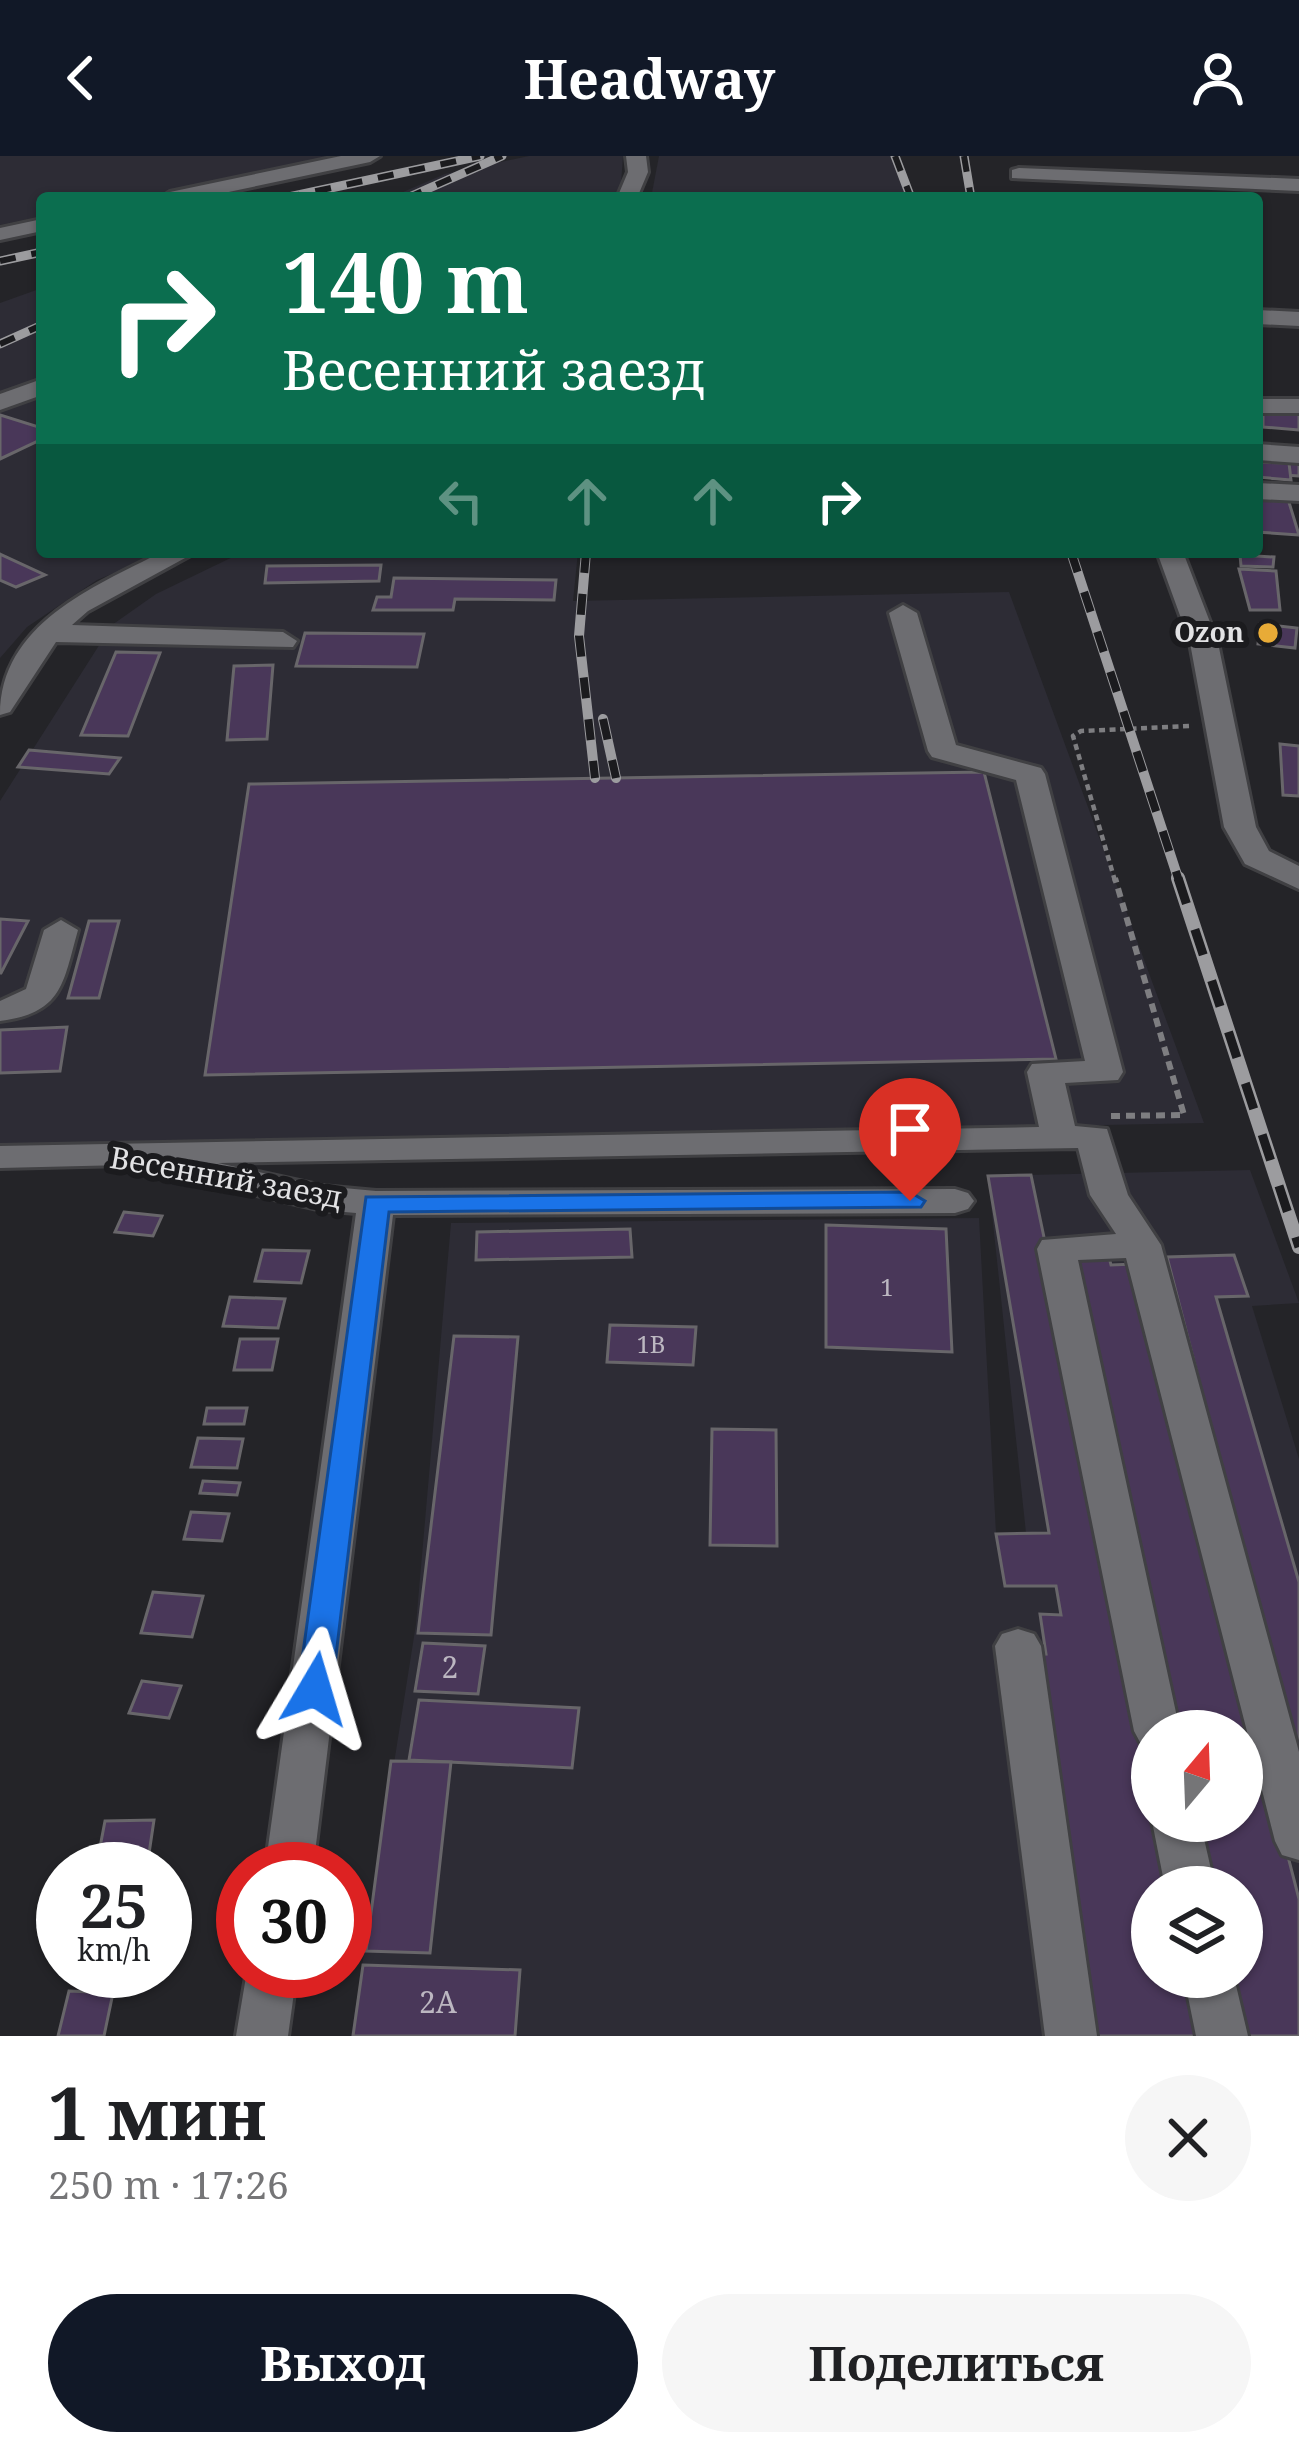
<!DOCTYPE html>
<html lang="ru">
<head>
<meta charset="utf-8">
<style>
  :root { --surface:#fff; --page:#f6f6f6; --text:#202124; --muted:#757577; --accent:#111827 }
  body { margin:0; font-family:"Noto Serif",serif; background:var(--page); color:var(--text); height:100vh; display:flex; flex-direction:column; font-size:45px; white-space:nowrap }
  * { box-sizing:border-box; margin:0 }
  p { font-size:39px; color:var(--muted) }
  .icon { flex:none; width:66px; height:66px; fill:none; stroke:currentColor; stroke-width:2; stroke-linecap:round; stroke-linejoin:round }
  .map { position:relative; height:1880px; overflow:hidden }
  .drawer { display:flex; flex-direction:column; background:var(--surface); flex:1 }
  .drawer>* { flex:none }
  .hud { position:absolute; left:36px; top:36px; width:1227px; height:366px; border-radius:12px; box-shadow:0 3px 9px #0004; background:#0b6e4f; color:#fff; overflow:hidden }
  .needle { width:78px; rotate:19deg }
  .controls { position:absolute; left:1131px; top:1554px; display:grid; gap:24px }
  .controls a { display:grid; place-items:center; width:132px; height:132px; border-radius:50%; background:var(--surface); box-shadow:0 3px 9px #0004; font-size:60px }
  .speed { position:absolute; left:36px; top:1686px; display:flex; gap:24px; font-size:60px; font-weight:700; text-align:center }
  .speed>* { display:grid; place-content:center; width:156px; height:156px; border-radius:50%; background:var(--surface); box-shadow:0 3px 9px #0004; line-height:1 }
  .speed small { font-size:30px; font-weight:400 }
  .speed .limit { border:18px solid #d22; background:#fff; color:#111 }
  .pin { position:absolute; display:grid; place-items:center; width:102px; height:102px; color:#fff; margin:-123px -51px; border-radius:50% 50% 50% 0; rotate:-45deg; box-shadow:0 0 12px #0007 }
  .pin .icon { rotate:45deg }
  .me { position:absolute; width:132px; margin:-66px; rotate:7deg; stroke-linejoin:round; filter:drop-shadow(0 0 9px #0008) }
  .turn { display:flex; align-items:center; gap:42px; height:252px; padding:0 48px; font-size:54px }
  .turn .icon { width:156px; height:156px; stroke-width:2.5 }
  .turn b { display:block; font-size:84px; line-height:102px }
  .lanes { display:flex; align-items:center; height:114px; padding:0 48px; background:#0003; justify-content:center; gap:60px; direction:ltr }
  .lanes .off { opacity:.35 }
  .round { display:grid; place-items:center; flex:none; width:126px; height:126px; border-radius:63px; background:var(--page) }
  .summary { display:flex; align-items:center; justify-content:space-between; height:204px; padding:0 48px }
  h1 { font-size:72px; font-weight:700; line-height:90px }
  .primary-button { display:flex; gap:24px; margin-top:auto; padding:24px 48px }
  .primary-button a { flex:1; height:138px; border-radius:72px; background:var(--accent); color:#fff; font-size:48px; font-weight:700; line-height:138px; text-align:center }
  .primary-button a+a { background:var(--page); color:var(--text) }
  header { display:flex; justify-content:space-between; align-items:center; height:156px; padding:0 48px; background:var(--accent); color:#fff; font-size:54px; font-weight:700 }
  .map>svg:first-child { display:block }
  .built { fill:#2d2c35; fill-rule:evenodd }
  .building { fill:#493759; stroke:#68666a; stroke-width:3 }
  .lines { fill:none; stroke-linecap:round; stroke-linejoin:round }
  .minor-casing { stroke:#404043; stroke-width:6 }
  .path-far1 { stroke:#7e7e81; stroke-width:4.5; stroke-dasharray:6 4.5; stroke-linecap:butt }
  .path { stroke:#7e7e81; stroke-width:6; stroke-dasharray:9 6; stroke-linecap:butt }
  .minor { fill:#6d6d71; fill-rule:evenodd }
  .rail-far2-casing { stroke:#9c9c9f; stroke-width:9 }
  .rail-far1-casing { stroke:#9c9c9f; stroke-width:10 }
  .rail-casing { stroke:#9c9c9f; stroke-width:14 }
  .rail-far2 { stroke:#1b1b1e; stroke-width:6; stroke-dasharray:16; stroke-linecap:butt }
  .rail-far1 { stroke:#1b1b1e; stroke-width:8; stroke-dasharray:21; stroke-linecap:butt }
  .rail { stroke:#1b1b1e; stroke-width:9; stroke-dasharray:27; stroke-linecap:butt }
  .route { fill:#1a73e8; stroke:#114b97; stroke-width:3 }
  .poi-dot { fill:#e8ab37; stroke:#1b1b1e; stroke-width:4.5 }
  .labels { text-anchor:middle; stroke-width:12; stroke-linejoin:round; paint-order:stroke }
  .number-label { font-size:24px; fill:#bcb7c1 }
  .far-poi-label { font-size:27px; font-weight:bold; fill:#e2e2e4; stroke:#1b1b1e; text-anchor:end }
  .street-label { font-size:30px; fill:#e2e2e4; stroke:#1b1b1e }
  .near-number-label { font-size:30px; fill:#bcb7c1 }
</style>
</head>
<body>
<header><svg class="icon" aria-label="back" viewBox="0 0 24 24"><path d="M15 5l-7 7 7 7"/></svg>Headway<svg class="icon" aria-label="person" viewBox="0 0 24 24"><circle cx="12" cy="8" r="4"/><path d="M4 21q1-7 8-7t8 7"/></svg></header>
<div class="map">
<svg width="1299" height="1880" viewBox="0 0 1299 1880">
  <rect width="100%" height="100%" fill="#242428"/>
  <g class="built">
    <polygon points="0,0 344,0 134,42 42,42 42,60 0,69"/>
    <polygon points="529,0 623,0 620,42 389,42 445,18"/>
    <polygon points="659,0 892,0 908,42 651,42"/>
    <polygon points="42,132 42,396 166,396 97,424 27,471 0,502 0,147"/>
    <polygon points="243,396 578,396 573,445 1009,436 1204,967 0,991 0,645 112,469 156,438"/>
    <path d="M1250 1014 1299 1147 1252 1150 1299 1303V1880H351L416 1468 451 1067 979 1062 996 1377H1026L988 1020ZM1152 1575H1242V1665H1152ZM1152 1731H1242V1821H1152Z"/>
  </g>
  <g class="building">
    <polygon points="1263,255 1299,257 1299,274 1263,271"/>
    <polygon points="0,259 42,272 42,283 0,303"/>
    <polygon points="1257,304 1299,306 1299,320 1257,317"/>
    <polygon points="1257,306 1289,307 1291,324 1257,321"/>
    <polygon points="1257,342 1288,343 1299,379 1257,376"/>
    <polygon points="0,398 45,419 16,431 0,424"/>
    <polygon points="1240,399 1274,401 1273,411 1241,410"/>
    <polygon points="381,409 379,425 265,427 267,410"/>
    <polygon points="1239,413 1276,415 1280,454 1250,454"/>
    <polygon points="394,422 556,424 554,444 455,443 453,454 373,454 377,441 391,441"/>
    <polygon points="1260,468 1297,472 1295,492 1258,488"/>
    <polygon points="305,477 424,478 417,511 296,510"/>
    <polygon points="116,496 160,497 128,580 81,579"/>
    <polygon points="273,509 267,583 227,584 234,510"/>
    <polygon points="1280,588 1299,590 1299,640 1283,639"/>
    <polygon points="29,594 120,602 109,618 18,611"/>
    <polygon points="984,616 1056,903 205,919 249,628"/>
    <polygon points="0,763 28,765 1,817 0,817"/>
    <polygon points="89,765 119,765 99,842 68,842"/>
    <polygon points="67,871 60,915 0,917 0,874"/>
    <polygon points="1031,1019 1152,1599 1152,1665 1166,1665 1180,1731 1152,1731 1152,1821 1198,1821 1211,1880 1088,1880 1026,1499 1046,1498 1040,1458 1061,1459 1056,1430 1005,1430 996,1378 1049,1377 988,1020"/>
    <polygon points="124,1056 162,1060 153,1080 115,1076"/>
    <polygon points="826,1069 946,1073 952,1196 826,1191"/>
    <polygon points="630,1073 632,1101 476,1104 477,1076"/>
    <polygon points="263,1094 309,1095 301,1127 255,1125"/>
    <polygon points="1234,1099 1248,1140 1216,1141 1299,1426 1299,1613 1167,1101"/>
    <polygon points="1074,1101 1109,1101 1111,1109 1135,1108 1299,1743 1299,1880 1247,1880 1234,1821 1242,1821 1242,1731 1214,1731 1200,1665 1242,1665 1242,1575 1179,1575"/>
    <polygon points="230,1141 285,1143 278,1172 223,1170"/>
    <polygon points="610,1169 696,1171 693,1209 607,1206"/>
    <polygon points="454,1180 518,1181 491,1479 418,1477"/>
    <polygon points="240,1183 278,1183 272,1214 234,1214"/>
    <polygon points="207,1252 247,1252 244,1268 204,1268"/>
    <polygon points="712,1273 776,1274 777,1390 710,1389"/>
    <polygon points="198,1282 243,1283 237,1312 191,1311"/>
    <polygon points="203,1325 240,1327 237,1339 200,1337"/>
    <polygon points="191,1356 229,1358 222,1385 184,1383"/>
    <polygon points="153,1436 203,1440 192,1481 141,1477"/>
    <polygon points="423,1487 485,1490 478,1538 415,1535"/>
    <polygon points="142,1525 181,1530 169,1562 129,1557"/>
    <polygon points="419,1544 579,1552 572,1612 409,1604"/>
    <polygon points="391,1605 451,1606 430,1797 366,1795"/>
    <polygon points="154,1664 147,1711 96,1712 105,1665"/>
    <polygon points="363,1809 520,1814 515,1880 353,1880"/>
    <polygon points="69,1835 113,1837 104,1880 58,1880"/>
  </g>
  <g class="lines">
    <defs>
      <g id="minor">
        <polygon points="341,0 380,0 370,6 200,42 160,42 170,36"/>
        <polygon points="626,0 646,0 648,16 637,42 617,42 628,16"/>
        <polygon points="1019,12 1299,23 1299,35 1012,22 1012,14"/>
        <polygon points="42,63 42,75 0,84 0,72"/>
        <polygon points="1257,154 1299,156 1299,170 1257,168"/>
        <polygon points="42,223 42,239 0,254 0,238"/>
        <rect x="1257" y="243" width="42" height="14"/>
        <polygon points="1257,288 1299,291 1299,307 1257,304"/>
        <polygon points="1257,327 1299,329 1299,345 1257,343"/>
        <path d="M162 396H196L88 455 72 469 283 476 297 485 293 491 56 486 10 556 0 559C0 468 93 431 162 396Z"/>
        <polygon points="1157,396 1183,396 1218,487 1256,671 1269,695 1299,710 1299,733 1245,708 1224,671 1190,487"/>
        <polygon points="903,449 917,457 956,589 1041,612 1045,618 1123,916 1118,924 1065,927 1075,970 1107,973 1128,1039 1161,1089 1299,1596 1299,1704 1282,1699 1275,1685 1126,1102 1078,1104 1180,1575 1152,1575 1152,1591 1141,1588 1134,1575 1037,1093 1042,1084 1116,1078 1090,1039 1078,992 218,1007 322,1030 376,1035 955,1033 968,1037 974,1045 968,1053 955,1057 393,1059 313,1713 265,1713 356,1057 322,1054 124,1009 0,1012 0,990 1039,971 1027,916 1032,908 1085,905 1016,624 932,601 928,595 889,457"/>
        <path d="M61 764 78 774C63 827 63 857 0 865V845L26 833 44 774Z"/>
        <polygon points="1018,1473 1034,1478 1041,1490 1097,1880 1045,1880 995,1490 1002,1478"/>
        <polygon points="1152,1665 1200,1665 1215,1731 1165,1731"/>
        <polygon points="247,1815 297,1815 288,1880 236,1880"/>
        <polygon points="1184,1821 1234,1821 1248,1880 1196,1880"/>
      </g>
    </defs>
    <use href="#minor" class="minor-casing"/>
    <polyline class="path-far1" points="1115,725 1073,580 1081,575 1190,570"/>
    <polyline class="path" points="1111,960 1184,959 1115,722"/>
    <use href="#minor" class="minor"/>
    <defs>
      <g id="rail-far2">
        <polyline points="895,0 911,42"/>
        <polyline points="964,0 971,42"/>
        <polyline points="284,42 480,0"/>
        <polyline points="407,42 502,0"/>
        <polyline points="0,105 42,96"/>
        <polyline points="0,188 42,169"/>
      </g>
      <g id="rail-far1">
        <polyline points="586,396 579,480 595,622"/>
        <polyline points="1071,396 1179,725"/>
        <polyline points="603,563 616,622"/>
      </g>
      <polyline id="rail" points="1178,722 1299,1091"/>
    </defs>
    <use href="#rail-far2" class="rail-far2-casing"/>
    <use href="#rail-far1" class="rail-far1-casing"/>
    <use href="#rail" class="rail-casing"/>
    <use href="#rail-far2" class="rail-far2"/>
    <use href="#rail-far1" class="rail-far1"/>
    <use href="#rail" class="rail"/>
  </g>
  <polygon class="route" points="910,1036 925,1045 921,1051 389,1056 332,1533 327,1542 315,1546 303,1542 298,1533 366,1041"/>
  <circle class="poi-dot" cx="1268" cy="477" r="12"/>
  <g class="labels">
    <g class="number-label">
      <text x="887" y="1140">1</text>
      <text x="651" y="1197">1В</text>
    </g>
    <g class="far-poi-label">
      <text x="1244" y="486">Ozon</text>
    </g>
    <g class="street-label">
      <text transform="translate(226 1022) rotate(10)" y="10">Весенний заезд</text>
    </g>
    <g class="near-number-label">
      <text x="450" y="1522">2</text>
      <text x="438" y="1857">2А</text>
    </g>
  </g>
</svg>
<div class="controls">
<a><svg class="needle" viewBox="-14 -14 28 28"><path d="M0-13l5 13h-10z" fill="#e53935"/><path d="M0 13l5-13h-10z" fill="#757577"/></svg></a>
<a><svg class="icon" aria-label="layers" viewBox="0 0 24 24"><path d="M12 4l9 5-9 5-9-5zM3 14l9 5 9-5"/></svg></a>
</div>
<div class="speed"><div>25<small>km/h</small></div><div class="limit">30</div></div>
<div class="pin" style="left:910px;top:1045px;background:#d93025"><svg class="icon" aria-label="arrive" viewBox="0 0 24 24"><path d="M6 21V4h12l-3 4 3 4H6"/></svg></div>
<svg class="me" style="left:315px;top:1533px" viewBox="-20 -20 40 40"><path d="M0-17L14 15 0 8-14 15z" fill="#1a73e8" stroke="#fff" stroke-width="4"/></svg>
<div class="hud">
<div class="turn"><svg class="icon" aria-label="right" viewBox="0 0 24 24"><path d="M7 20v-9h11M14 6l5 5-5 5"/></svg><div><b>140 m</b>Весенний заезд</div></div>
<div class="lanes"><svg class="icon off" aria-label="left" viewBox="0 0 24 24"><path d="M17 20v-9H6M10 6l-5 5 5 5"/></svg><svg class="icon off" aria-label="ahead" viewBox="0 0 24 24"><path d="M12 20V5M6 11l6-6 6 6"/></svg><svg class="icon off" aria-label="ahead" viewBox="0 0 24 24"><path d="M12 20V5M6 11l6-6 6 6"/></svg><svg class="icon" aria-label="right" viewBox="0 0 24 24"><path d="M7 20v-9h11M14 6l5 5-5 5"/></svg></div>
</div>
</div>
<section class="drawer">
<div class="summary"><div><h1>1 мин</h1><p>250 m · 17:26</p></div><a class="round"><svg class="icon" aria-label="close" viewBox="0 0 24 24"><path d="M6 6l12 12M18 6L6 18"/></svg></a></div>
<div class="primary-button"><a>Выход</a><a>Поделиться</a></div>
</section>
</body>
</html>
